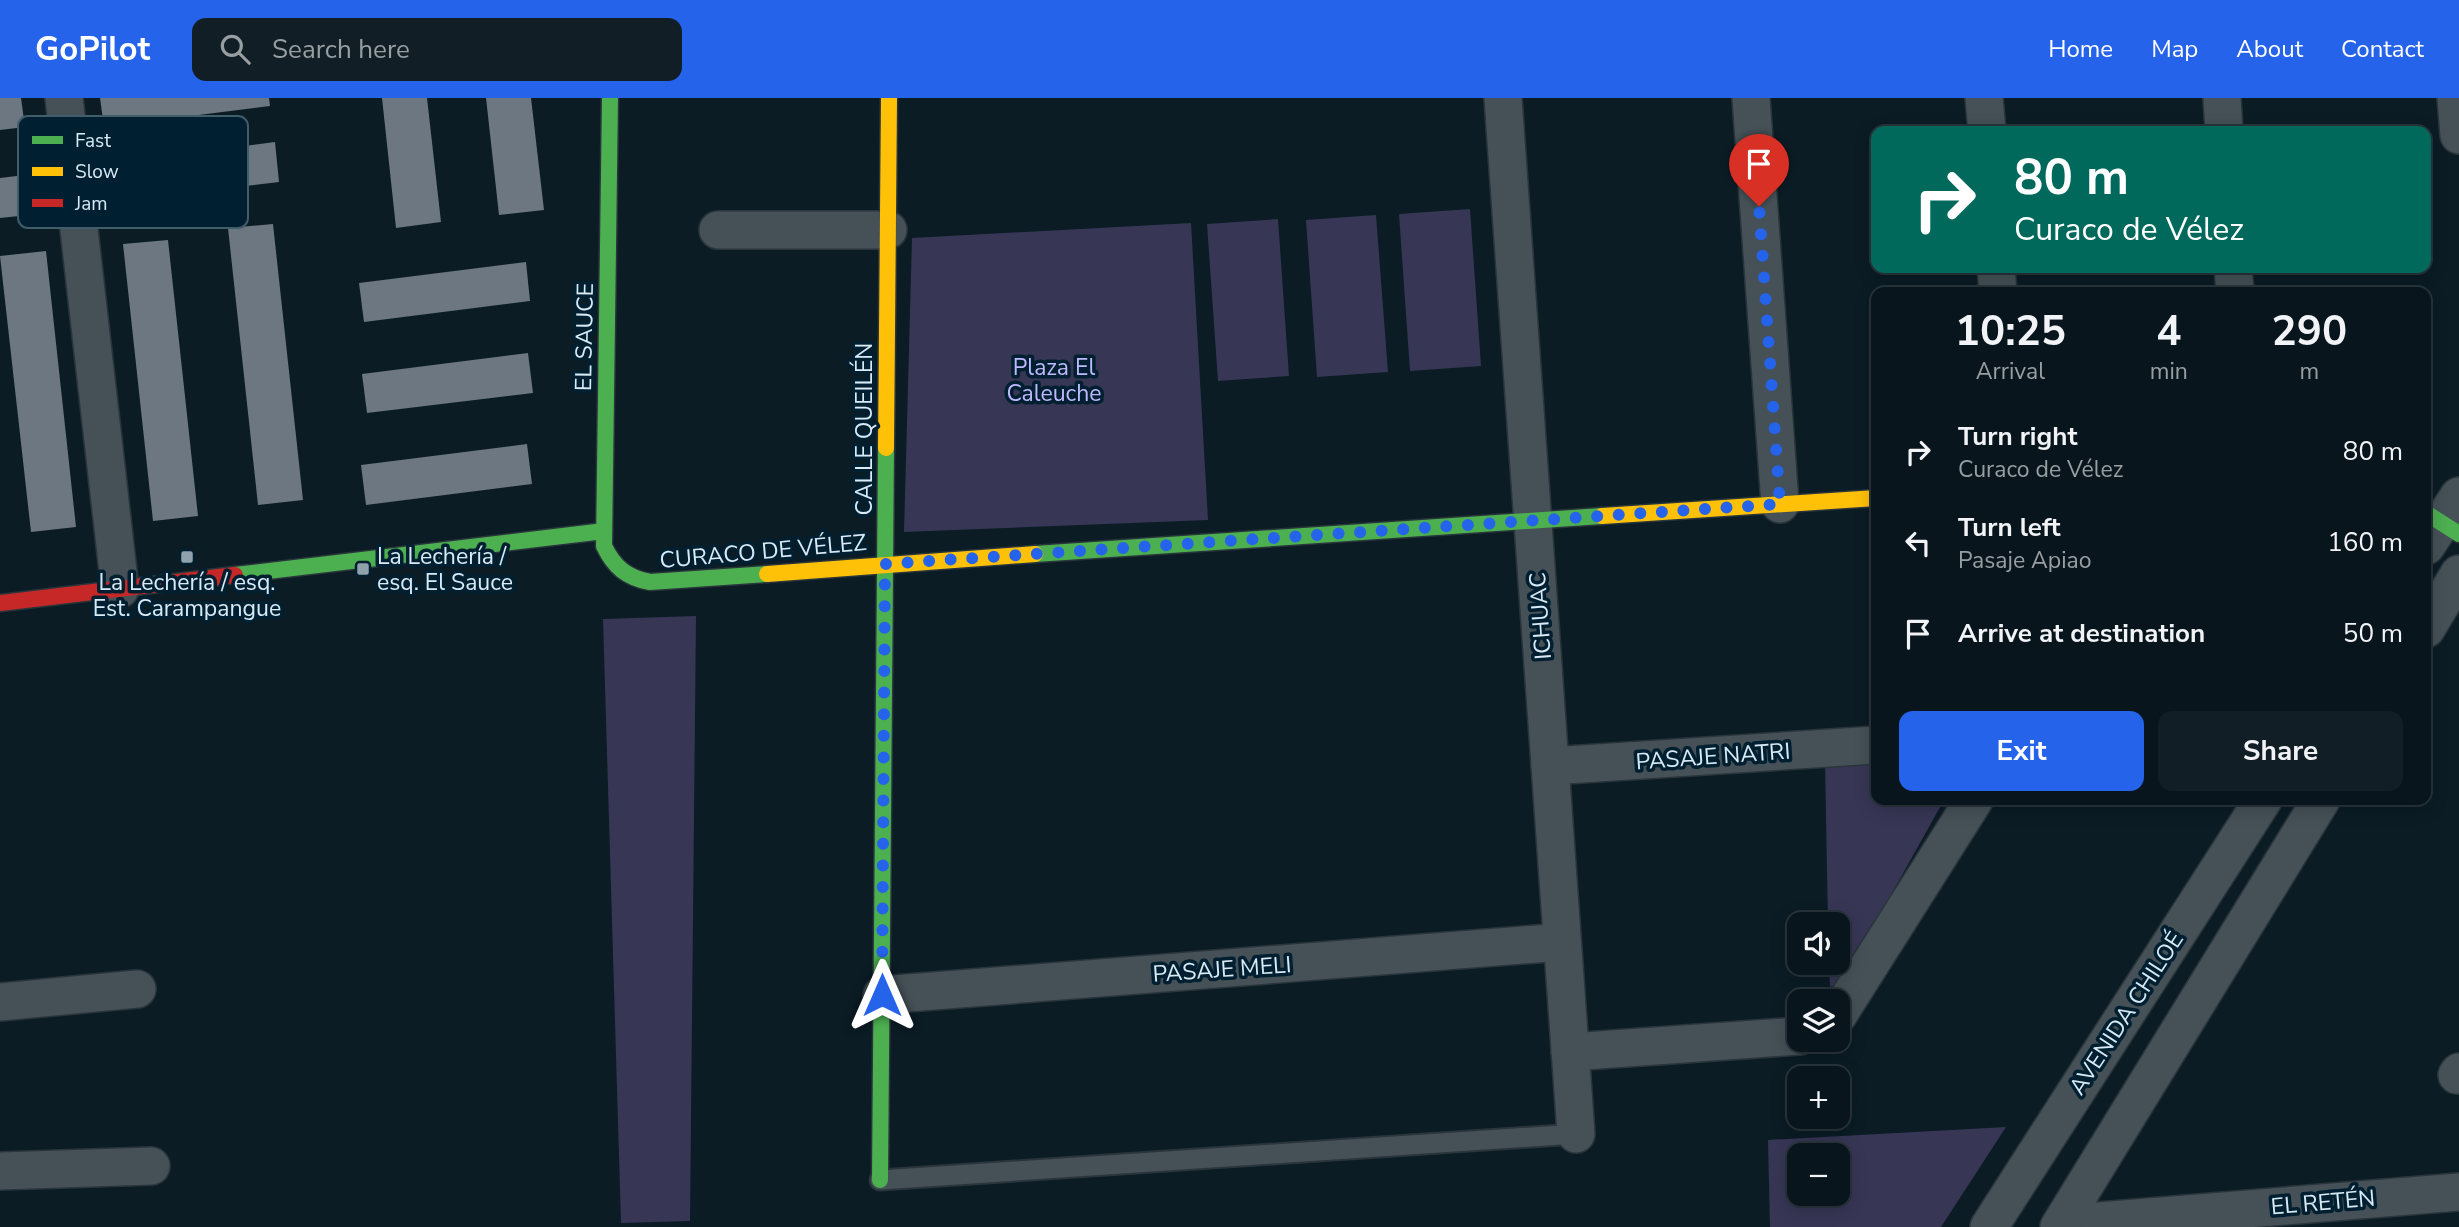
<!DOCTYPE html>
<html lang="en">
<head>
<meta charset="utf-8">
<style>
  :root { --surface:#08151c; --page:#111e25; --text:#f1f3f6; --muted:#989fa3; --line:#29343b; --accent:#2563eb }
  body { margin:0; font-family:"Nunito Sans",sans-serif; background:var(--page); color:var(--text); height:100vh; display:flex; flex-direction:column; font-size:26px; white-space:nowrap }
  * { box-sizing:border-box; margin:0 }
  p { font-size:23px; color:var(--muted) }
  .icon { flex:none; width:38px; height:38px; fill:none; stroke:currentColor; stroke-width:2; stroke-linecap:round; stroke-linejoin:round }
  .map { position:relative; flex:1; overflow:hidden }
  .sheet { position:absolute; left:1871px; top:189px; width:560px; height:518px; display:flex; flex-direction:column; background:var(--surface); border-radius:14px; box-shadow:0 4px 18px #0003,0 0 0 2px var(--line) }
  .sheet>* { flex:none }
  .hud { position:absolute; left:1871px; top:28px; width:560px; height:147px; border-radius:14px; box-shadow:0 4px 18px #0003,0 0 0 2px var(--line); background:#00695c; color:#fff; overflow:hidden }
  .controls { position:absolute; left:1787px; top:814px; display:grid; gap:14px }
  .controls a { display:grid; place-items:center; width:63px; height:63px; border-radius:14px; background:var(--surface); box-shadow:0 4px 18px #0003,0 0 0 2px var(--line); font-size:35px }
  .pin { position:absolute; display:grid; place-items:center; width:60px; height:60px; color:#fff; margin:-72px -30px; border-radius:50% 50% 50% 0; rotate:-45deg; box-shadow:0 0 7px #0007 }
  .pin .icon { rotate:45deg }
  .me { position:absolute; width:77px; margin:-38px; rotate:0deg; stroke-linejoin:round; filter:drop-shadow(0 0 5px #0008) }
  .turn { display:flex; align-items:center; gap:24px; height:147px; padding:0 28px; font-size:32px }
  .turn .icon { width:91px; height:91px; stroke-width:2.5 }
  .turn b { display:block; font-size:49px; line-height:60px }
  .eta { display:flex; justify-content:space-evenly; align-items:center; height:119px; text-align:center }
  .eta b { font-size:42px; font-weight:700; line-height:49px }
  .cta { display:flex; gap:14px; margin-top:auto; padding:14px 28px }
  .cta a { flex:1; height:80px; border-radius:14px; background:var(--accent); color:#fff; font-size:28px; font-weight:700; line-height:80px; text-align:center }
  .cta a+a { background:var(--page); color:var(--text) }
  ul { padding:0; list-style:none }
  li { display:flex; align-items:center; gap:21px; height:91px; padding:0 28px }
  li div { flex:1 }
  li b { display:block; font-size:26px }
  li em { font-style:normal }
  header { display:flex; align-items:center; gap:42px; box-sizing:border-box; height:98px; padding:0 35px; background:var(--accent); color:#fff }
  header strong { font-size:33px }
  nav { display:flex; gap:38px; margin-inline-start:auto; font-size:24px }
  .search { width:490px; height:63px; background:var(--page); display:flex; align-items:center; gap:18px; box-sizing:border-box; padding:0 24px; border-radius:14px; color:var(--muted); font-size:26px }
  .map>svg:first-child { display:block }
  .green { fill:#373655; fill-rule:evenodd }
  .building { fill:#6c7781 }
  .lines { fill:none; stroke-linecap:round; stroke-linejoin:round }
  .lane-casing { stroke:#29353b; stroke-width:23 }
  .street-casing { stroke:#29353b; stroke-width:40 }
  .fast-casing { stroke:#29353b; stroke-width:19 }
  .slow-casing { stroke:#29353b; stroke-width:19 }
  .jam-casing { stroke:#29353b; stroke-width:19 }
  .lane { stroke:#455157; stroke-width:19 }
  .street { stroke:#455157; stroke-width:37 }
  .fast { stroke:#4caf50; stroke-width:16 }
  .slow { stroke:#ffc107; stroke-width:16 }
  .jam { stroke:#c62828; stroke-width:16 }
  .route { stroke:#2563eb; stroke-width:12; stroke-dasharray:0 21.6 }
  .poi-dot { fill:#90a2ac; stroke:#001f30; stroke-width:2.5 }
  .labels { text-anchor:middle; stroke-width:7; stroke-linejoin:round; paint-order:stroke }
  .street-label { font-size:23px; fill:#d8eaf5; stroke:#001f30 }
  .park-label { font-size:23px; fill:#bfb8fe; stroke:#001f30 }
  .poi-label { font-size:23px; fill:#d8eaf5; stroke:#001f30; text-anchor:start }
  .key { fill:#001f30; stroke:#415c6b; stroke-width:2 }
  .key-label { font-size:19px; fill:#d8eaf5 }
</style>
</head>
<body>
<header>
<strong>GoPilot</strong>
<div class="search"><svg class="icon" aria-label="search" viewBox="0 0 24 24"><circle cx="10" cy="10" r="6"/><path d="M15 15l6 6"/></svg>Search here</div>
<nav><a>Home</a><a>Map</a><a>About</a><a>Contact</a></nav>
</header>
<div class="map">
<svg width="2459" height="1129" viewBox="0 0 2459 1129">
  <rect width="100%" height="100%" fill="#0b1c25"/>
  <g class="green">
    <polygon points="1470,111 1481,268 1410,273 1399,116"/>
    <polygon points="1376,117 1388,274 1317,279 1306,122"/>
    <polygon points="1278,121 1289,278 1218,283 1207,126"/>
    <polygon points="1191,125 1208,422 904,434 912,140"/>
    <polygon points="696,518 690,1123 621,1125 603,521"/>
    <polygon points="1876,661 1876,702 1944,702 1843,883 1830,889 1829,865 1838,864 1838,826 1828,826 1825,663"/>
    <path d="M2006 1029 1941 1129H1770L1768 1042ZM1838 1057V1096H1799V1057Z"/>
  </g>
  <g class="building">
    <polygon points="0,0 21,0 25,29 0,32"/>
    <polygon points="100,0 269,0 270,8 104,29"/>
    <polygon points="382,0 427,0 441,124 396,130"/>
    <polygon points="486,0 531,0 544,112 499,117"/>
    <polygon points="275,44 279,84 113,104 108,65"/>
    <polygon points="25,77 29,117 0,120 0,80"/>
    <polygon points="273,126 303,402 258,407 228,130"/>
    <polygon points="168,142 198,418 153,423 123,146"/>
    <polygon points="46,153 76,429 31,434 0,158"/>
    <polygon points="526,164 530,203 364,224 359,185"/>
    <polygon points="528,255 533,295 367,315 362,276"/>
    <polygon points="527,346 532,386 366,407 361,367"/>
  </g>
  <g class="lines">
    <defs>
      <polyline id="lane" points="880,1082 1576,1036"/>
      <g id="street">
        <polyline points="64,0 120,491"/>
        <polyline points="1503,0 1576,1036"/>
        <polyline points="1751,0 1780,406"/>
        <polyline points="1984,0 1987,33"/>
        <polyline points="2222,0 2224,33"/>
        <polyline points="2456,0 2459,37"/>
        <polyline points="718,132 888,132"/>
        <polyline points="1996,170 1998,194"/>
        <polyline points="2233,170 2235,194"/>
        <polyline points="2426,448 2459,398"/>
        <polyline points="2426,531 2459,476"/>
        <polyline points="1550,668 1876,647"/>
        <polyline points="882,897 1562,844"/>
        <polyline points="0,904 137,891"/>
        <polyline points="1838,917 1974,702"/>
        <polyline points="1570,954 1799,938"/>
        <polyline points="2457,977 2459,974"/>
        <polyline points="0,1073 151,1068"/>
        <polyline points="2061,1126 2459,1094"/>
        <polyline points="1989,1129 2263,702"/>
        <polyline points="2059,1129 2321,702"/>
      </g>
      <g id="fast">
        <path d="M610 0 604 448C614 469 627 480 650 484L767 476"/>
        <polyline points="2426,415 2459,436"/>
        <polyline points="1035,456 1602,418"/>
        <polyline points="235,477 604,433"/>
        <polyline points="880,1082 886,350"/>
      </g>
      <g id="slow">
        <polyline points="886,350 889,0"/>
        <polyline points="1602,418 1876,400"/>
        <polyline points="767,476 1035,456"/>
      </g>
      <polyline id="jam" points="0,505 235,477"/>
    </defs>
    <use href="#lane" class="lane-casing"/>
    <use href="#street" class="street-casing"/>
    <use href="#fast" class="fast-casing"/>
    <use href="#slow" class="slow-casing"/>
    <use href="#jam" class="jam-casing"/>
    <use href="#lane" class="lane"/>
    <use href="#street" class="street"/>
    <use href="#fast" class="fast"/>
    <use href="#slow" class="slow"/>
    <use href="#jam" class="jam"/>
  </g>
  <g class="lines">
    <polyline class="route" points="882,897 885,466 1780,406 1759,108"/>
  </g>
  <g class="poi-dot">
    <rect x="180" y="452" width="14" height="14" rx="3.5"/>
    <rect x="356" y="464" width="14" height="14" rx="3.5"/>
  </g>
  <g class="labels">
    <g class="street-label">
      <text transform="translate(584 239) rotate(-89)" y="8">EL SAUCE</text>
      <text transform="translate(864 331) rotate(-90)" y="8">CALLE QUEILÉN</text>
      <text transform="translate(763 453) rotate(-5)" y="8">CURACO DE VÉLEZ</text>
      <text transform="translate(1540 518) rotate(-94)" y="8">ICHUAC</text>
      <text transform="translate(1713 658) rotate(-4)" y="8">PASAJE NATRI</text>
      <text transform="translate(1222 871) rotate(-4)" y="8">PASAJE MELI</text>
      <text transform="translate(2126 915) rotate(-57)" y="8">AVENIDA CHILOÉ</text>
      <text transform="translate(2323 1104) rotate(-5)" y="8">EL RETÉN</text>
    </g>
    <g class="park-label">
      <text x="1054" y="277">Plaza El<tspan x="1054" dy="26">Caleuche</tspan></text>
    </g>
    <g class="poi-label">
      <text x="377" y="466">La Lechería /<tspan x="377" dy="26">esq. El Sauce</tspan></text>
      <text x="187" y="492" text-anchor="middle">La Lechería / esq.<tspan x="187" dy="26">Est. Carampangue</tspan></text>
    </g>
  </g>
  <rect x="18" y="18" width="230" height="112" rx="10" class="key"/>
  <rect x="32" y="38" width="31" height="8" fill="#4caf50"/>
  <rect x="32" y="69" width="31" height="9" fill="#ffc107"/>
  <rect x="32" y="101" width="31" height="8" fill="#c62828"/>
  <g class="key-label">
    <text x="75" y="49">Fast</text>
    <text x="75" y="80">Slow</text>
    <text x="75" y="112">Jam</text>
  </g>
</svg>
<div class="controls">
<a><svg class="icon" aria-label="sound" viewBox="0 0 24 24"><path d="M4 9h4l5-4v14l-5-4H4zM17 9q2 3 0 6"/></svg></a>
<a><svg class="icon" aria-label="layers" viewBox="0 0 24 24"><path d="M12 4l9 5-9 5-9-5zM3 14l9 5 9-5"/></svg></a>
<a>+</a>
<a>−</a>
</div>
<div class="pin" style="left:1759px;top:108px;background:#d93025"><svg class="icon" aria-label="arrive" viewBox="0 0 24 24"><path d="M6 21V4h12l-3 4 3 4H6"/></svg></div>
<svg class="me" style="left:882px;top:897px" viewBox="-20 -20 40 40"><path d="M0-17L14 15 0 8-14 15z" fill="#2563eb" stroke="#fff" stroke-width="4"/></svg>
<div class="hud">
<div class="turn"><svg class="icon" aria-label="right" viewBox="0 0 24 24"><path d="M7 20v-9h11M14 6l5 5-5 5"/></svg><div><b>80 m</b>Curaco de Vélez</div></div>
</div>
<section class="sheet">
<div class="eta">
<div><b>10:25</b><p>Arrival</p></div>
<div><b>4</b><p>min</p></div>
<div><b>290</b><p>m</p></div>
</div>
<ul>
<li><svg class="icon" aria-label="right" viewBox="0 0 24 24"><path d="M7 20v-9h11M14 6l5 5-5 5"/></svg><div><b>Turn right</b><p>Curaco de Vélez</p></div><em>80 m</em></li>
<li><svg class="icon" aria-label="left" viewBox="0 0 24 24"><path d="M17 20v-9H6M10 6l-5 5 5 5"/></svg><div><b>Turn left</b><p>Pasaje Apiao</p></div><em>160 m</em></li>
<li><svg class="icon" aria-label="arrive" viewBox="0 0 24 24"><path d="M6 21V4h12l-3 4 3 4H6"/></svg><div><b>Arrive at destination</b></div><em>50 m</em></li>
</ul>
<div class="cta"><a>Exit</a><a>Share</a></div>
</section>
</div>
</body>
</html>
